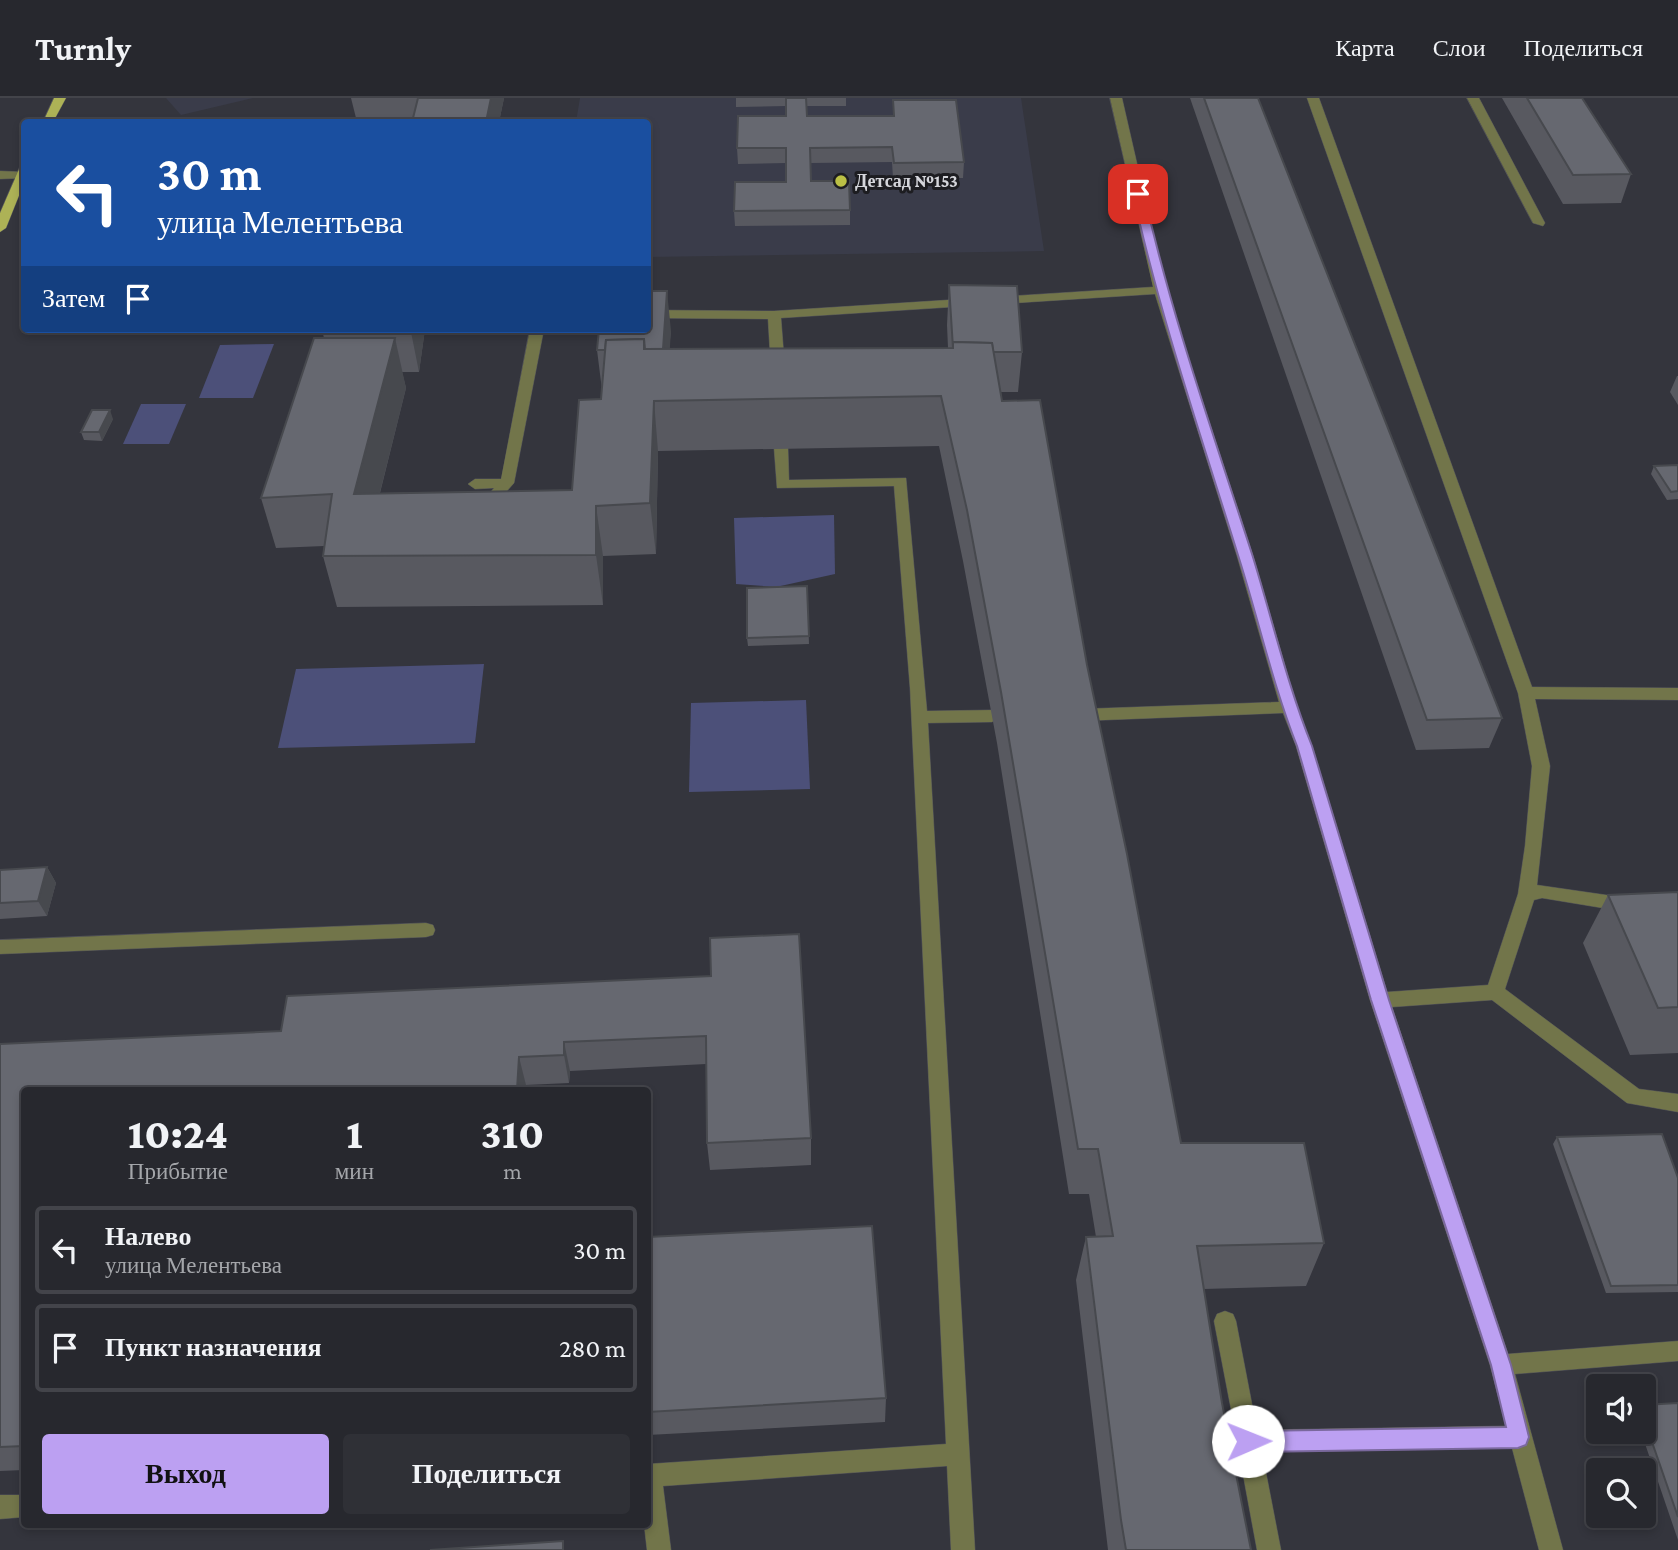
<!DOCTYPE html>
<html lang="ru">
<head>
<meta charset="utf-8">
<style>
  :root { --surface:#27282e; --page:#2f3036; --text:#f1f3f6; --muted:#a4a6aa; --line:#43444a; --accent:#bca0f2 }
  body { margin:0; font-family:"Crimson Pro",serif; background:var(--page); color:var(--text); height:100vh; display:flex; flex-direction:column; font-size:26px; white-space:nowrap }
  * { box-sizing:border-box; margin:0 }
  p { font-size:23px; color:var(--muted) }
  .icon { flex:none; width:38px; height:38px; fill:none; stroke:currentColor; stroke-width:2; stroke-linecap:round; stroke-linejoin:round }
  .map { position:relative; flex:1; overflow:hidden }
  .sheet { position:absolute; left:21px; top:989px; width:630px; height:441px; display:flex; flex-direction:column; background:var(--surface); border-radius:7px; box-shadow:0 4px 10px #0003,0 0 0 2px var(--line) }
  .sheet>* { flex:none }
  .guide { position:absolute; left:21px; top:21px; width:630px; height:214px; border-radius:7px; box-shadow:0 4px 10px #0003,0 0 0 2px var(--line); background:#1a4fa0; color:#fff; overflow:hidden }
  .buttons { position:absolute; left:1586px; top:1276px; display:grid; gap:14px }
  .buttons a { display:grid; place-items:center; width:70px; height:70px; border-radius:7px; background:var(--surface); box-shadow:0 4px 10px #0003,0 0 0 2px var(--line); font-size:35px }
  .pin { position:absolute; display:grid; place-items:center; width:60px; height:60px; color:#fff; margin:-30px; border-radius:14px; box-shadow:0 4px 10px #0006 }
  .me { position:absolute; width:77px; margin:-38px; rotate:89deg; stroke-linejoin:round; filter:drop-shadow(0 0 5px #0008) }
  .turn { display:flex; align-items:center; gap:24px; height:147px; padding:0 21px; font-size:32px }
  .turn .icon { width:91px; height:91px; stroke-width:2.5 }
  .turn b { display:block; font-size:49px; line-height:60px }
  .then { display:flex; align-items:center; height:66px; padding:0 21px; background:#0003; gap:14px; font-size:26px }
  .eta { display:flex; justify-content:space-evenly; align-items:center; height:119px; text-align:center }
  .eta b { font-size:42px; font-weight:800; line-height:49px }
  .primary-button { display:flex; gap:14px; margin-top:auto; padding:14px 21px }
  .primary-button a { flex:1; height:80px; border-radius:7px; background:var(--accent); color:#111; font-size:28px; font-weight:800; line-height:80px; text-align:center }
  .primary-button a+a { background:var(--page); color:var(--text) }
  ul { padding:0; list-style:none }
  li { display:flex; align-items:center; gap:21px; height:88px; margin:0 14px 10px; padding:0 7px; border:4px solid var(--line); border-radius:7px }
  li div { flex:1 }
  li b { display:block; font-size:26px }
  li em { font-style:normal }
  header { display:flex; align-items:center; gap:42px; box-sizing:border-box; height:98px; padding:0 35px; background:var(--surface); border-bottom:2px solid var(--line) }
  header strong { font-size:33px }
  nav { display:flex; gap:38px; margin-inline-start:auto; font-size:24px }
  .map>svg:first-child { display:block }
  .built { fill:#3a3c4a }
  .green { fill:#4c5079 }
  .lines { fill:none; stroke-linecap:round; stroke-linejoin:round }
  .minor-casing { stroke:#515259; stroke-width:1 }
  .major-casing { stroke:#515259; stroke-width:1 }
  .minor { fill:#72754a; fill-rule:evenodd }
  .major { fill:#adb256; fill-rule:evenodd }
  .wall { fill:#585960 }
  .shaded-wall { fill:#47494e }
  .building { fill:#666870; stroke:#47494e; stroke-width:2 }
  .route { fill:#bca0f2; stroke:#7a689d; stroke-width:2 }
  .poi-dot { fill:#bbc045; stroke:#1d1d21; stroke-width:2.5 }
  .labels { text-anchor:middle; stroke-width:6; stroke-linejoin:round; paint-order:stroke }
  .far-poi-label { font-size:18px; font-weight:bold; fill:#d5d6db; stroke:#1d1d21; text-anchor:start }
</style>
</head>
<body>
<header>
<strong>Turnly</strong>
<nav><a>Карта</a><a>Слои</a><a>Поделиться</a></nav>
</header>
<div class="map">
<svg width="1678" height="1452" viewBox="0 0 1678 1452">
  <rect width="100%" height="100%" fill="#34353d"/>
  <g class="built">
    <polygon points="166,0 253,0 181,17"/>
    <polygon points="580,0 1021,0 1044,153 648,159 648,24 576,24"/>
  </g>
  <g class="green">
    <polygon points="274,246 253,300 199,300 220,247"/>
    <polygon points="141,306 186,306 169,346 123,346"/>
    <polygon points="834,417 835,476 776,489 736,486 734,420"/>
    <polygon points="484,566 475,645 278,650 296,571"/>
    <polygon points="806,602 810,691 689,694 691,605"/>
  </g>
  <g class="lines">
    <defs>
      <g id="minor">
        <polygon points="1110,0 1122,0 1166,192 1253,458 1297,609 1312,648 1387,894 1488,887 1518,796 1525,748 1532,668 1518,595 1307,0 1319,0 1532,589 1678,590 1678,602 1535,601 1550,668 1537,787 1627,800 1633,802 1636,807 1633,812 1627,814 1542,800 1534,802 1505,891 1639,991 1678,996 1678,1014 1627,1005 1492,902 1392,909 1508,1256 1678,1243 1678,1263 1515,1276 1563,1452 1539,1452 1512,1350 1262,1354 1281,1452 1257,1452 1239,1355 1207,1355 1199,1352 1196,1344 1199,1336 1207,1333 1235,1332 1214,1223 1217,1216 1225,1213 1233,1216 1236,1223 1257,1332 1506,1328 1490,1267 1370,902 1296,648 1283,615 1080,623 1072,617 1080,611 1279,604 1237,458 1155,196 781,220 785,272 778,276 771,272 768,221 648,220 648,212 774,213 1153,189"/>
        <polygon points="1467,0 1479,0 1545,125 1543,128 1533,125"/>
        <polygon points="0,73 24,74 24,80 0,81"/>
        <polygon points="530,231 544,231 514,385 492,410 487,412 480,407 494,390 475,391 468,386 475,381 501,381"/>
        <polygon points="781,346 788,350 789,382 906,380 927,613 992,612 1000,618 992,624 928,625 975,1452 951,1452 947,1368 663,1388 671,1452 647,1452 644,1426 648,1426 648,1366 946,1346 910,590 894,388 777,390 774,350"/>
        <polygon points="426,825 433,827 435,832 433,837 426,839 0,856 0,842"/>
        <polygon points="0,1397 24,1397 24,1419 0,1421"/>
      </g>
      <g id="major">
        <polygon points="54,0 66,0 53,24 43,24"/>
        <polygon points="20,69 24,69 24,85 6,130 0,134 0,115"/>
      </g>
    </defs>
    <use href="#minor" class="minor-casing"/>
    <use href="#major" class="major-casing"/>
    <use href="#minor" class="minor"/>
    <use href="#major" class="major"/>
  </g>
  <g class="wall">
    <polygon points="351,0 504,0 499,24 357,24"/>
    <polygon points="736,0 846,0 846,8 807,8 807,18 893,18 893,2 964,64 963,80 893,80 892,64 811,65 811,83 850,112 850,127 735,128 734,113 786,84 786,65 738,66 737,50 786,18 786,8 736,9"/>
    <polygon points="1190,0 1258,0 1502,620 1489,650 1416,652"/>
    <polygon points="1502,0 1582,0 1631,76 1621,105 1563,106"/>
    <polygon points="949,187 1022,254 1018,294 1001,294 1002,303 1087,567 1181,1045 1324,1145 1306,1188 1204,1191 1222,1305 1251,1452 1108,1452 1076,1182 1086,1139 1096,1139 1089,1096 1069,1096 997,645 963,463 939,348 658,353 656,456 603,458 603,507 337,509 323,458 324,448 276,450 261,400 324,240 323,236 325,231 425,231 419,274 402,274 406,290 380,395 572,392 601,301 602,292 597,252 671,233 669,251 948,250 947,227"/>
    <polygon points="1677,278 1678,278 1678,307 1670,294"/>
    <polygon points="113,321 102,343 84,342 81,334"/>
    <polygon points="1678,367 1678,401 1667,402 1651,376 1654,368"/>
    <polygon points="807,488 809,546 748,548 747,540"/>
    <polygon points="47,769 56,785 47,818 0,821 0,772"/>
    <polygon points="1678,794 1678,955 1630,957 1583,845 1608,797"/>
    <polygon points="711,878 811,1040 811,1067 710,1072 707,1045 706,966 570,973 569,985 526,987 526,992 24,992 24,1372 0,1373 0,946 281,933"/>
    <polygon points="1557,1039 1678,1080 1678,1194 1606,1195 1553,1046"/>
    <polygon points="648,1139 886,1300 885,1324 648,1337"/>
    <polygon points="1678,1305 1678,1442 1641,1334 1643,1334 1643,1307"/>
  </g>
  <g class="shaded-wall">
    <polygon points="491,0 504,0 499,24 486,24"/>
    <polygon points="667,193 671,233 667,292 663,251"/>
    <polygon points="411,231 425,231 419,274 411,234"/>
    <polygon points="395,240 406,290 367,446 354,396"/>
    <polygon points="654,303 658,353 656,456 650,405"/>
    <polygon points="110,312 113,321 102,343 99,334"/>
    <polygon points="596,408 603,458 603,507 596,457"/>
    <polygon points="47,769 56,785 47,818 38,803"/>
    <polygon points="564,944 570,973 569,985 564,957"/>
    <polygon points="519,959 526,987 526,992 517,992"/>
  </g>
  <g class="building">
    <polygon points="418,0 491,0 486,24 412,24"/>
    <polygon points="786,0 806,0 807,18 894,18 893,2 956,2 964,64 894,65 892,49 810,50 811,83 849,83 850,112 734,113 735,84 786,84 786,50 737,50 738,18 786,18"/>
    <polygon points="1204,0 1258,0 1502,620 1427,622"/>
    <polygon points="1527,0 1582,0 1631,76 1573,77"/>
    <polygon points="187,20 347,20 345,24 185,24"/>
    <polygon points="949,187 1017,188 1022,254 993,254 992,245 953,244 953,250"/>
    <polygon points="648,193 667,193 663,251 645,251 644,241 606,242 605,252 597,252 599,231 648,231"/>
    <polygon points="325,231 411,231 411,234 323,236"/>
    <polygon points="314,240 395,240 354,396 572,392 579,302 601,301 606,242 644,241 644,251 953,250 953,244 992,245 1002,303 1040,302 1087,567 1127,756 1181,1045 1304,1045 1324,1145 1197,1148 1222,1305 1251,1452 1126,1452 1121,1422 1086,1139 1113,1138 1098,1051 1078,1051 1001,594 967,412 941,298 654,303 650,405 596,408 596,457 323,458 332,396 261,400"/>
    <polygon points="92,312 110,312 99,334 81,334"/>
    <polygon points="1678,367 1678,393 1671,394 1654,368"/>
    <polygon points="807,488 809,538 747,540 747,490"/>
    <polygon points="47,769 38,803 0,805 0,772"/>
    <polygon points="1678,794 1678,909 1658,910 1608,797"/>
    <polygon points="799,836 811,1040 707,1045 706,938 564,944 564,957 519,959 517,992 24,992 24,1348 0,1349 0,946 281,933 287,898 711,878 710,840"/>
    <polygon points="1662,1036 1678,1080 1678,1187 1611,1188 1557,1039"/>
    <polygon points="872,1128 886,1300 648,1314 648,1139"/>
    <polygon points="1678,1305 1678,1419 1643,1318 1643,1307"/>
    <polygon points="563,1443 563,1452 430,1452"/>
  </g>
  <path class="route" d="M1138 93 1144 96C1172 220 1213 335 1252 456 1272 520 1287 586 1312 648L1389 902 1511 1267 1529 1339 1526 1347 1518 1350 1248 1354 1241 1351 1238 1343 1241 1336 1248 1333 1506 1329 1491 1267 1371 902 1297 648C1272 585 1258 519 1237 454 1200 335 1160 218 1133 96Z"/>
  <circle class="poi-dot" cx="841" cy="83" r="7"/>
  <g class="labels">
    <g class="far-poi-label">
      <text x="855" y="89">Детсад №153</text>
    </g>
  </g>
</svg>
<div class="buttons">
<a><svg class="icon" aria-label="sound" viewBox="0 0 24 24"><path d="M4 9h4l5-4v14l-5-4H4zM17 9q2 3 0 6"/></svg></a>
<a><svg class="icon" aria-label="search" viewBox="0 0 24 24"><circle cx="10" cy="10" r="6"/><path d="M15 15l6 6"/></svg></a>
</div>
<div class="pin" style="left:1138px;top:96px;background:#d93025"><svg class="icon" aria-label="arrive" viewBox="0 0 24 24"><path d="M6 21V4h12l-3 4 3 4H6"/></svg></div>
<svg class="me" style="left:1248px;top:1343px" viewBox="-20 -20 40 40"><circle r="19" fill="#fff"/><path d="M0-13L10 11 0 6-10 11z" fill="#bca0f2"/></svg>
<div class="guide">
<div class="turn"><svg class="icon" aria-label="left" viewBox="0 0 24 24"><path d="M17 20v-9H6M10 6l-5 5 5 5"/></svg><div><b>30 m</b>улица Мелентьева</div></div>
<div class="then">Затем<svg class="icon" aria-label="arrive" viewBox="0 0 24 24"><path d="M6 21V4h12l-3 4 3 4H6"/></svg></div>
</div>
<section class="sheet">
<div class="eta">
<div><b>10:24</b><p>Прибытие</p></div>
<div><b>1</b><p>мин</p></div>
<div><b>310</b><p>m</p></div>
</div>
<ul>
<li><svg class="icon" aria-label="left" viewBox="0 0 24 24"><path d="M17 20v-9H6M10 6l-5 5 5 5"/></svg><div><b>Налево</b><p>улица Мелентьева</p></div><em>30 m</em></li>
<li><svg class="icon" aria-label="arrive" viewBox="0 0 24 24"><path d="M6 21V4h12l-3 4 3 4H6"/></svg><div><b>Пункт назначения</b></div><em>280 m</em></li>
</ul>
<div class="primary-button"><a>Выход</a><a>Поделиться</a></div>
</section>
</div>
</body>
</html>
